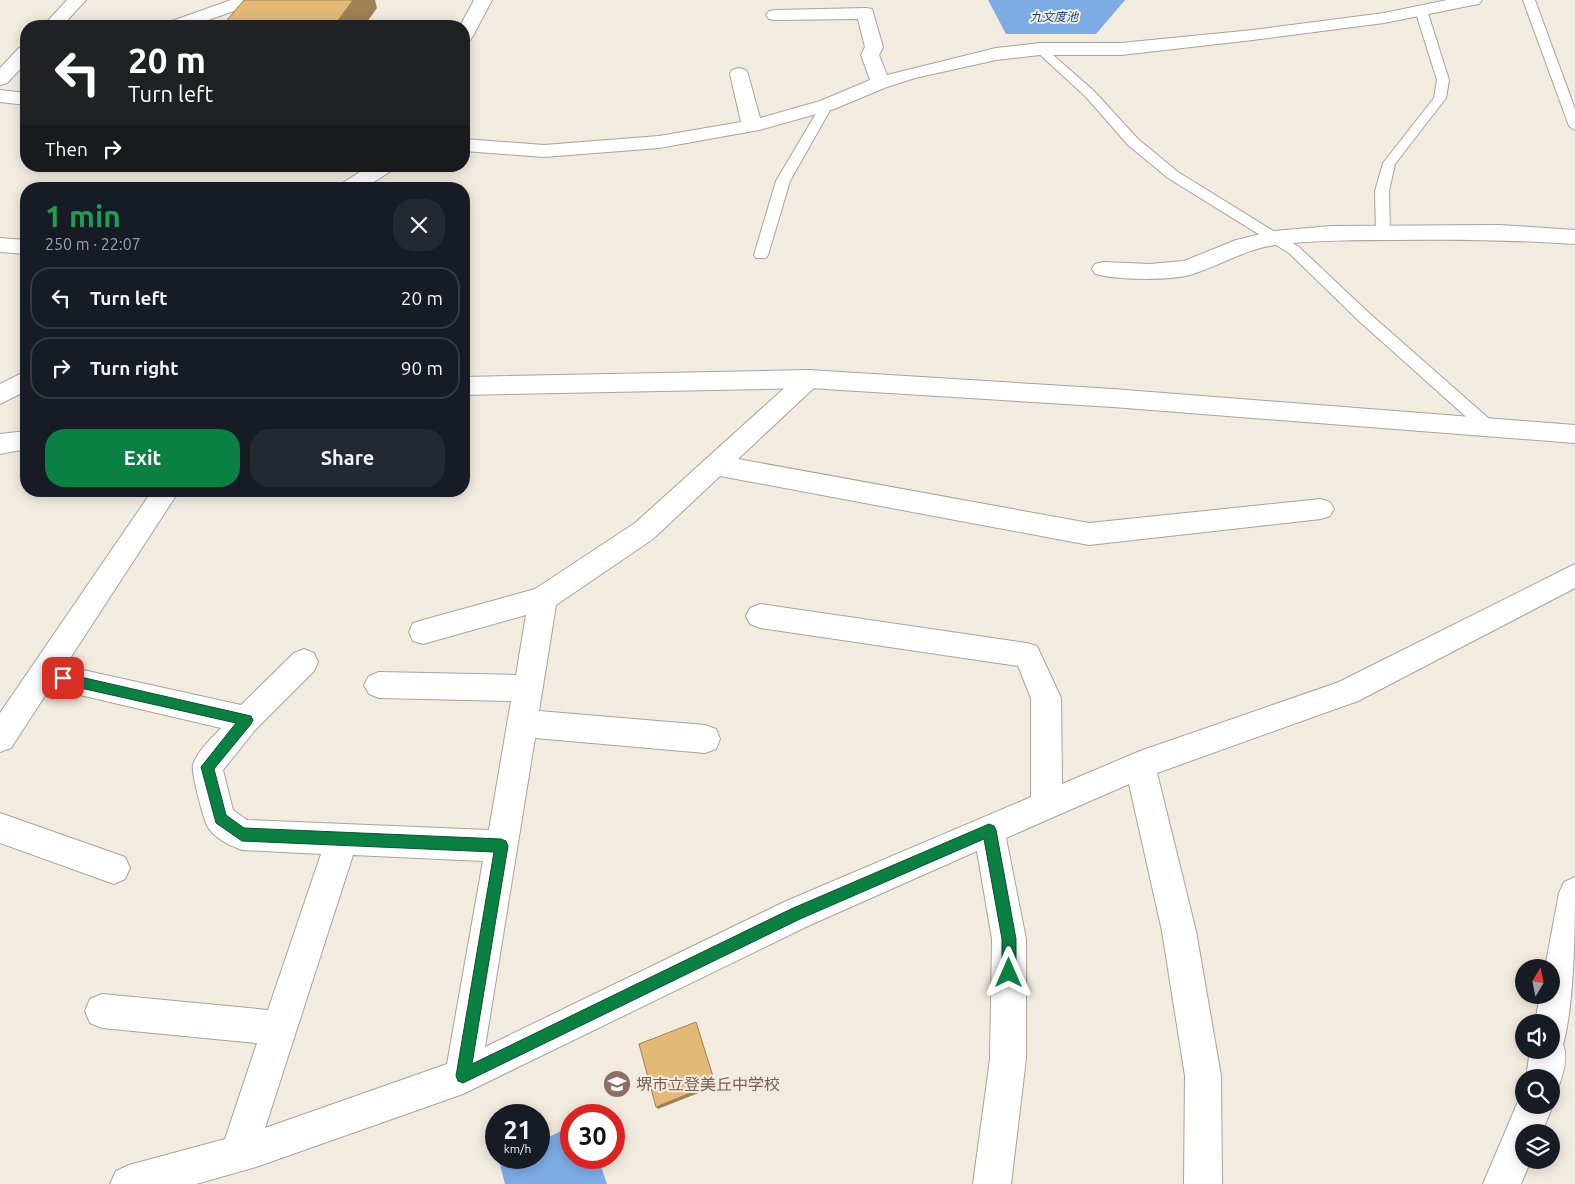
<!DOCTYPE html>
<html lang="en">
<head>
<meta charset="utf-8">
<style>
  :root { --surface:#171b24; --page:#242831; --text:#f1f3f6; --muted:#9ea1a6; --line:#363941; --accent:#0b8043 }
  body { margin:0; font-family:Ubuntu,"Noto Sans JP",sans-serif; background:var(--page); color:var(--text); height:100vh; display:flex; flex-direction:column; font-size:19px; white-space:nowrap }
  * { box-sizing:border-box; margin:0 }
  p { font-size:16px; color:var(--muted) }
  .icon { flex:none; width:28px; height:28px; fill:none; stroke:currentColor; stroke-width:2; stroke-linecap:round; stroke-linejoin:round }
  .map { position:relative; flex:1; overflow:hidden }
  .panel { position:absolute; left:20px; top:182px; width:450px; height:315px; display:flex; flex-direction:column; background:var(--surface); border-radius:20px; box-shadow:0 2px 12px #0003 }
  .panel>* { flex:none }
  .guide { position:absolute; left:20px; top:20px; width:450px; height:152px; border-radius:20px; box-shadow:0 2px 12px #0003; background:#202124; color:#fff; overflow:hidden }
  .needle { width:32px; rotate:10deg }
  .buttons { position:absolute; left:1515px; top:959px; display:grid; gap:10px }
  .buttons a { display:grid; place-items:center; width:45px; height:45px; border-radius:50%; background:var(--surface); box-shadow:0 2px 12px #0003; font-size:25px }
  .speed { position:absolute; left:485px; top:1104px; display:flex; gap:10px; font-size:25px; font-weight:700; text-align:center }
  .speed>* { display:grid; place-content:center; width:65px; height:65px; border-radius:50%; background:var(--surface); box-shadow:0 2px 12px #0003; line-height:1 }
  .speed small { font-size:12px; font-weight:400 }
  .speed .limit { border:8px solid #d22; background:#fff; color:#111 }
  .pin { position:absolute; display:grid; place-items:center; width:42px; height:42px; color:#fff; margin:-21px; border-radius:10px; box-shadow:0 2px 8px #0006 }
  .me { position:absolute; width:55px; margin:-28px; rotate:0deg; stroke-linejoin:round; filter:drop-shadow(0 0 4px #0008) }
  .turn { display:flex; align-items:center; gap:18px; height:105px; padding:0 25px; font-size:22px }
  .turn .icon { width:65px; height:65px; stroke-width:2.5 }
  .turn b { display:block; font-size:35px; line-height:42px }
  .then { display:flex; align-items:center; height:48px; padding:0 25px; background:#0003; gap:10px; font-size:19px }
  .round { display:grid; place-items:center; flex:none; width:52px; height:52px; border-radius:20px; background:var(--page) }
  .summary { display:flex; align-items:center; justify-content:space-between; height:85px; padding:0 25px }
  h1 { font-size:30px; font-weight:700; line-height:38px; color:#1e9e55 }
  .cta { display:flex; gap:10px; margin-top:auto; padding:10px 25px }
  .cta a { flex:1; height:58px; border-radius:20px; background:var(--accent); color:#fff; font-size:20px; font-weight:700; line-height:58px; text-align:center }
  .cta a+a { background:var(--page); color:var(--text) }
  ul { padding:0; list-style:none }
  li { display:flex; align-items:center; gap:15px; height:62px; margin:0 10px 8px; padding:0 15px; border:2px solid var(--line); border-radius:20px }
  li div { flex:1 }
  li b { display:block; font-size:19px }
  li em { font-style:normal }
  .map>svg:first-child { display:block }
  .water { fill:#7dace5 }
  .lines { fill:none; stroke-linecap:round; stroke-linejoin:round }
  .lane-casing { stroke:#aaa39a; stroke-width:2 }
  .street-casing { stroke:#aaa39a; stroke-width:2 }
  .secondary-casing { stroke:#aaa39a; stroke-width:2 }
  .lane { fill:#fff; fill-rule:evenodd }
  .street { fill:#fff; fill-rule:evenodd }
  .secondary { fill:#fff; fill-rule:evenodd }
  .shaded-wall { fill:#9f8253 }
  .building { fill:#e3b976; stroke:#9f8253 }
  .route { fill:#0b8043; stroke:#07532c }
  .labels { text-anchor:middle; stroke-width:4; stroke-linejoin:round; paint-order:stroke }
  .far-water-label { font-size:12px; font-style:italic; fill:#174579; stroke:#f2ebe0 }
  .near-education-label { font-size:16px; fill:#785e54; stroke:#f2ebe0; text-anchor:start }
</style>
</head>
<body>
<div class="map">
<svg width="1575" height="1184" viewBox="0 0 1575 1184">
  <rect width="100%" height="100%" fill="#f2ebe0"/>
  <g class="water">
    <polygon points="988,0 1125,0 1096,34 1006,34"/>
    <polygon points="571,1126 571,1158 598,1158 607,1184 505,1184 499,1161 507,1158 539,1158 539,1142"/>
  </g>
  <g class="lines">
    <defs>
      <g id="lane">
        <polygon points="1523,0 1535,0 1575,109 1575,130 1569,126"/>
        <polygon points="1421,7 1427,10 1449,80 1446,98 1395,164 1389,191 1390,233 1388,236 1378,236 1376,233 1375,191 1383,163 1434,98 1437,80 1415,10"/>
        <polygon points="1040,45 1044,47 1094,91 1138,139 1178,172 1299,247 1369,313 1495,424 1497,428 1495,432 1489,434 1483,432 1359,321 1289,253 1168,178 1128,145 1086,97 1036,51 1034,49"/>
        <polygon points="827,101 833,105 790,181 768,255 766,258 756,258 754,255 776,181 821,105"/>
      </g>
      <g id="street">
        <polygon points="67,0 86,0 62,26 43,26"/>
        <polygon points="231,0 257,0 254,4 191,26 166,26 169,22"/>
        <polygon points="474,0 492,0 473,36 470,40 464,41 464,26 460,26"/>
        <polygon points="1447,0 1482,0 1479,4 1473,5 1384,23 1253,40 1121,55 1040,55 996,60 915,78 887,87 834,109 759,130 659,148 544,157 464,151 464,139 544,145 659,136 741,122 730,74 732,70 739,68 746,70 748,74 760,118 820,101 870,80 861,55 865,47 858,19 775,20 769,19 766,15 769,11 775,10 866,8 872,9 883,47 879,55 887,75 996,48 1040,43 1121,43 1253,30 1384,13"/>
        <polygon points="26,46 26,63 7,83 0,85 0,68 19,48"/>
        <polygon points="0,90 26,93 26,105 0,102"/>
        <polygon points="369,166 394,166 391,171 363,189 338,189 341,184"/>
        <path d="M1500 225 1575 230V244C1515 240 1457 239 1397 240 1356 240 1316 240 1275 245 1246 249 1221 265 1193 274 1171 281 1117 280 1095 274L1092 269 1095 264 1103 262 1150 264 1184 261 1236 240 1274 231 1331 226Z"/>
        <polygon points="0,238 26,240 26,254 0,252"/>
        <path d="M809 370 817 373 821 379 817 385 738 459 1089 523 1321 499 1330 502 1334 509 1330 516 1321 519 1089 545 720 476 653 539 556 605 539 711 705 725 716 729 720 739 716 749 705 753 535 738 485 1047 784 902 1031 797V698L1018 666 760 628 750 624 746 616 750 608 760 604 1027 643 1037 646 1061 698 1062 784 1140 751 1339 682 1575 564V588L1358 701 1157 773 1196 931 1221 1076 1222 1184H1184L1185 1076 1162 931 1129 784 1006 838 1026 939V1059L1011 1184H973L990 1059 992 939 977 851 808 926 463 1094 256 1167 196 1184H110L116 1171 129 1165 225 1139 257 1043 102 1028 90 1023 85 1011 90 999 102 994 268 1010 321 854 242 850C231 846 216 839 209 829 204 823 191 772 193 765 197 751 212 738 221 728L50 688 11 748 0 752V713L152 491H179L65 666 241 705 294 653 304 649 314 653 318 662 314 671 256 729 223 770 233 810 247 820 489 830 511 701 379 698 369 694 364 685 369 676 379 672 516 675 526 615 423 644 413 641 409 632 413 623 423 620 535 589 635 523 801 373ZM353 855 483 861 447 1064 265 1128Z"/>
        <polygon points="26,371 26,391 0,404 0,384"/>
        <polygon points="0,813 125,857 130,868 125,879 114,884 0,843"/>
        <path d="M1575 877C1575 926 1575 1000 1563 1045 1569 1058 1562 1078 1557 1091L1551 1093V1078H1526L1530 1050H1551V1022H1535L1540 995H1551V968H1545L1559 893 1564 882Z"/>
        <polygon points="1522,1092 1524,1092 1524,1105 1551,1105 1551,1101 1553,1105 1542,1132 1524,1132 1524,1160 1531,1160 1521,1184 1483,1184"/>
      </g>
      <g id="secondary">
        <polygon points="809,370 1113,389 1575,425 1575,443 1113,407 809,388 464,395 464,377"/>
        <polygon points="26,431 26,449 0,454 0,434"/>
      </g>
    </defs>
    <use href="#lane" class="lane-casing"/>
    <use href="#street" class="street-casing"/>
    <use href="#secondary" class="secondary-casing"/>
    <use href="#lane" class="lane"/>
    <use href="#street" class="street"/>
    <use href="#secondary" class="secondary"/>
  </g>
  <g class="shaded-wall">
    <polygon points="348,0 375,0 377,8 364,26 334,26"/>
    <polygon points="697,1025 716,1086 658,1109 656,1107"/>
  </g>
  <g class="building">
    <polygon points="244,0 353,0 334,26 222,26"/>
    <polygon points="696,1022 715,1083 656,1107 639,1044"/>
  </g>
  <polygon class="route" points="63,673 251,716 253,720 251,724 214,769 226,815 244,828 501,839 506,841 508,846 472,1064 791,909 989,824 994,826 996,830 1016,939 1016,973 1014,978 1009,980 1004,978 1002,973 1002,939 984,839 800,919 463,1083 458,1081 456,1076 494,852 242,841 216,823 201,767 236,723 63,684 58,682 57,678 58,675"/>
  <defs>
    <symbol id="school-disc" viewBox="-11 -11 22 22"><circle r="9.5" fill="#8d6e63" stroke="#f2ebe0"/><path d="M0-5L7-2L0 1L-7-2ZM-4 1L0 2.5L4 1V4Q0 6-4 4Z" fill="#fff"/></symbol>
  </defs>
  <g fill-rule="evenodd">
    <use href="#school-disc" x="601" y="1068" width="32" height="32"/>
  </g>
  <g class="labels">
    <g class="far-water-label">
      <text x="1054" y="21">九文度池</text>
    </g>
    <g class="near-education-label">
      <text x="636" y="1090">堺市立登美丘中学校</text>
    </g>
  </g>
</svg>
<div class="buttons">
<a><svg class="needle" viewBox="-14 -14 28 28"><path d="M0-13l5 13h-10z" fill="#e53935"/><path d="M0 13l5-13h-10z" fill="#9ea1a6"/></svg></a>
<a><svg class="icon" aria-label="sound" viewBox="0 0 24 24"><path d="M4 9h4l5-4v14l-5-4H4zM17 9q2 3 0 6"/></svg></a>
<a><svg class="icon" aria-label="search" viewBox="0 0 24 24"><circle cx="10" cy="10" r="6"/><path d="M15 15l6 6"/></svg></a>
<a><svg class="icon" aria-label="layers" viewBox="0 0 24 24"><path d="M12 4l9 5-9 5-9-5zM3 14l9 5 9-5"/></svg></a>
</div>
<div class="speed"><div>21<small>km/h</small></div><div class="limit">30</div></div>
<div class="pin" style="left:63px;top:678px;background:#d93025"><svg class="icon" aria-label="arrive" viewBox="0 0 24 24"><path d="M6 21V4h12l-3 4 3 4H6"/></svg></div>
<svg class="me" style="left:1009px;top:973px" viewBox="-20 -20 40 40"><path d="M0-17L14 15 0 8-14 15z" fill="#0b8043" stroke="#fff" stroke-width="4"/></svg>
<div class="guide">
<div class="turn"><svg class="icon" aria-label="left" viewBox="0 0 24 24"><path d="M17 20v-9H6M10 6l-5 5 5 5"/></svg><div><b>20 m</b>Turn left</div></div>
<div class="then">Then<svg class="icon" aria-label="right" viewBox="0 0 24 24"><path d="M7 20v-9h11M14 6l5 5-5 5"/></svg></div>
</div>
<section class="panel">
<div class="summary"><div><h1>1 min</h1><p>250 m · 22:07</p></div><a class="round"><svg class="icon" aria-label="close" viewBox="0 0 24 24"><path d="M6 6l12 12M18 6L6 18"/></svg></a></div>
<ul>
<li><svg class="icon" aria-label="left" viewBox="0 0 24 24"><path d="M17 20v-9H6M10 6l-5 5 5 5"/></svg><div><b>Turn left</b></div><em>20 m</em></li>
<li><svg class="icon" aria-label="right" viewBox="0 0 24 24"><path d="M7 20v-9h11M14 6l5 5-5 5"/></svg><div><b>Turn right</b></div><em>90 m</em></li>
</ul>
<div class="cta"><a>Exit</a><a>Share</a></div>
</section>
</div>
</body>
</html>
